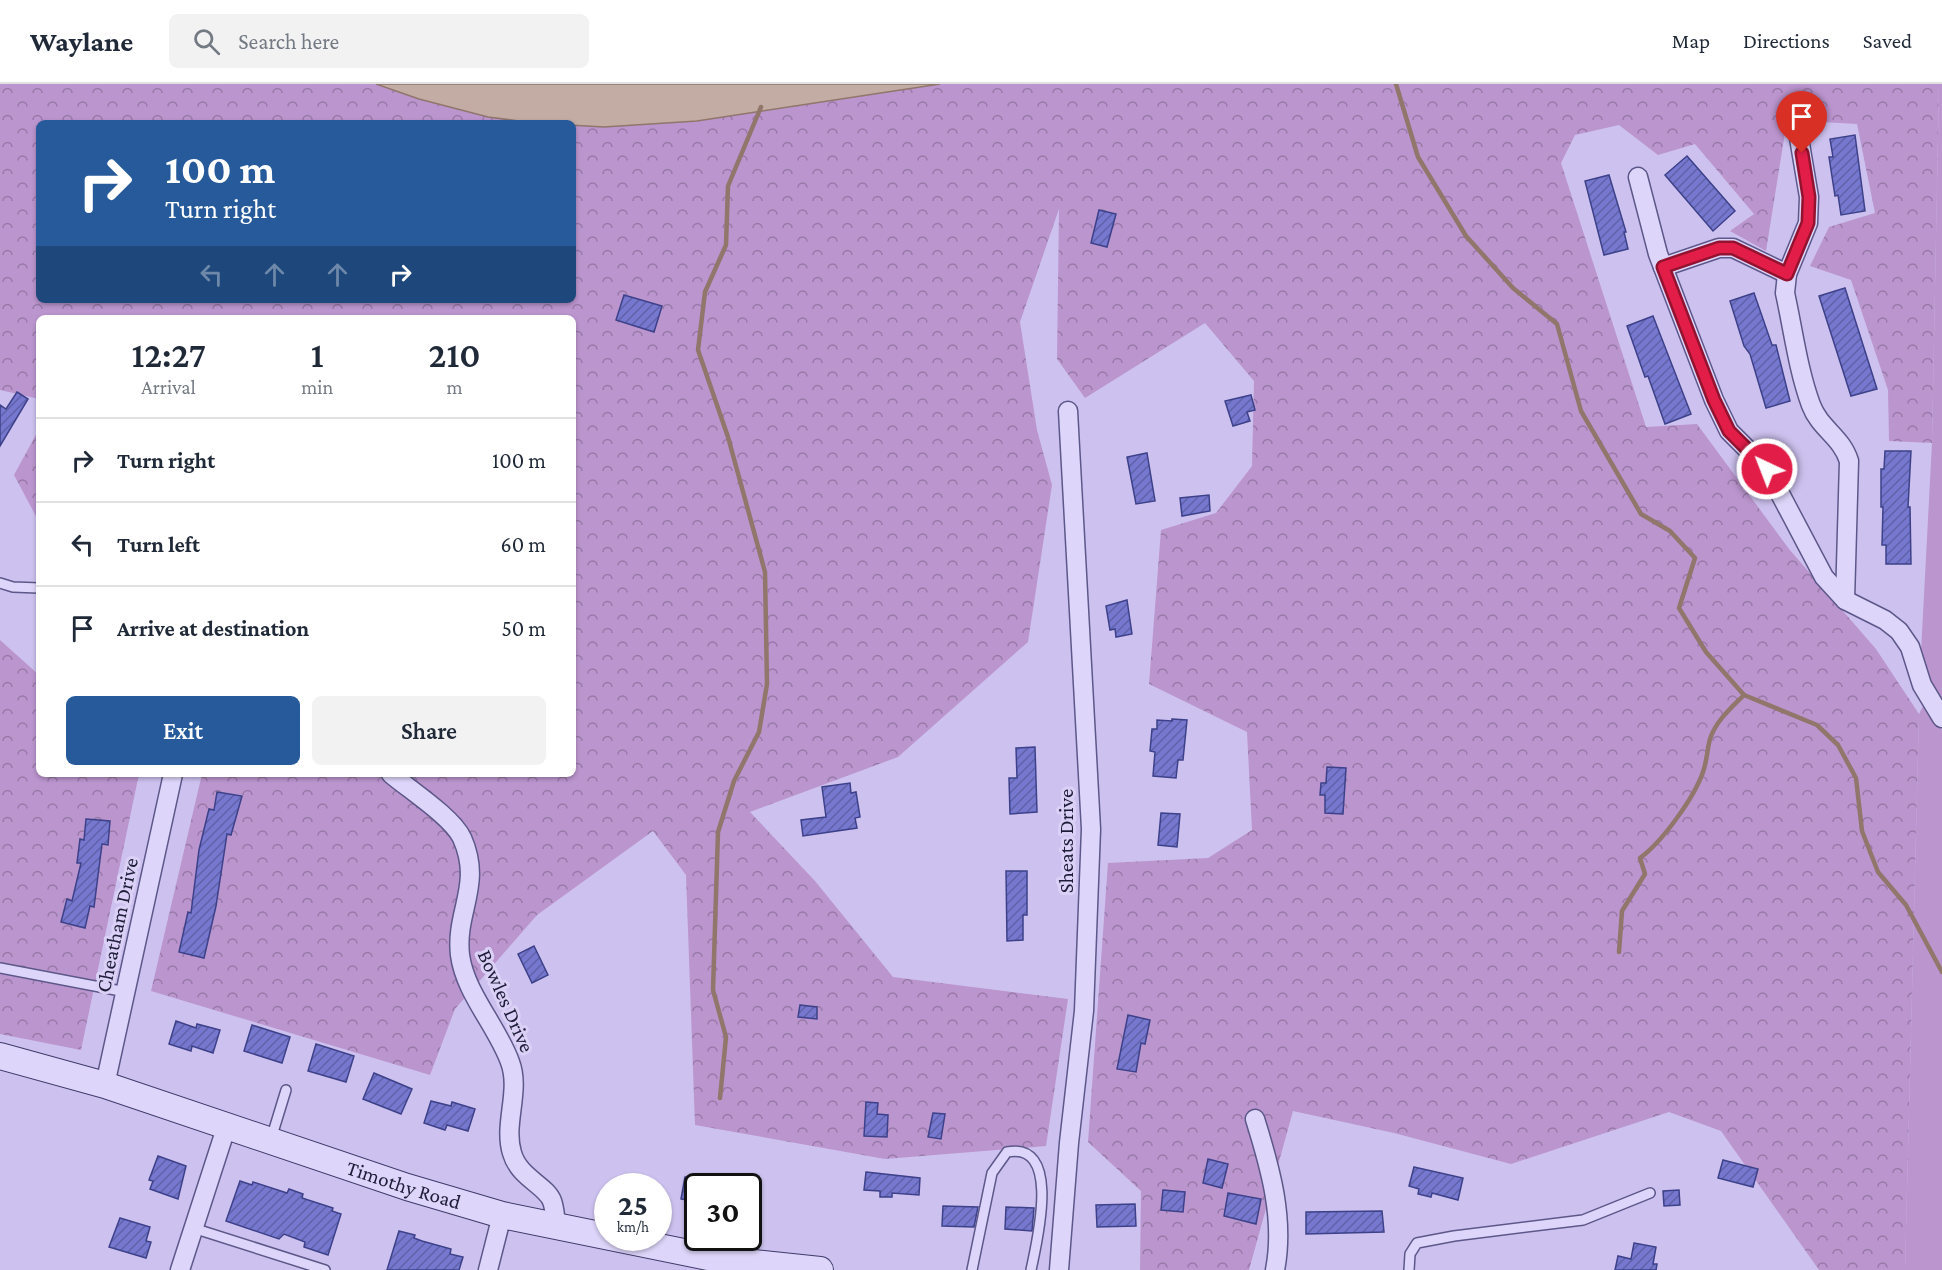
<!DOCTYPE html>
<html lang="en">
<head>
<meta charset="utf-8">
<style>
  :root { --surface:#fff; --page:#f2f2f3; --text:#1f2937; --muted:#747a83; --line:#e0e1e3; --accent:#265a9a }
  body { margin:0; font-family:"Crimson Pro",serif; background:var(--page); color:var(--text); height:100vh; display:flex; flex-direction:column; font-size:22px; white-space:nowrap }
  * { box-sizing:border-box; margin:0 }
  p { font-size:20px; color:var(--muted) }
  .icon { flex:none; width:33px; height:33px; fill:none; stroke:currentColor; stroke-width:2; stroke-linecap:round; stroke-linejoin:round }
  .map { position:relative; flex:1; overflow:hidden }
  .sheet { position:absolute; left:36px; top:231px; width:540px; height:462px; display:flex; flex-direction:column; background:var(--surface); border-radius:9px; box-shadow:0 2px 4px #0004 }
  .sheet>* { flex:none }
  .hud { position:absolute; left:36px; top:36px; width:540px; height:183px; border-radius:9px; box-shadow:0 2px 4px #0004; background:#265a9a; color:#fff; overflow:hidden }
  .speed { position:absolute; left:594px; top:1089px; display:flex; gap:12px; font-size:30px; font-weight:700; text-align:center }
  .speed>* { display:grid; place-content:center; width:78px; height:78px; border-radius:50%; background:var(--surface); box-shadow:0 2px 4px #0004; line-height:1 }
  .speed small { font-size:15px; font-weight:400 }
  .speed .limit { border:3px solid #111; border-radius:9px; background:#fff; color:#111 }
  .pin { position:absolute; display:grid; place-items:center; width:51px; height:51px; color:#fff; margin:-62px -26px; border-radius:50% 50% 50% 0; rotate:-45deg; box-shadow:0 0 6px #0007 }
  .pin .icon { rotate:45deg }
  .me { position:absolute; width:66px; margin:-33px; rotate:317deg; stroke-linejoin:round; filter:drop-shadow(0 0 4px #0008) }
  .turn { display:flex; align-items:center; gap:21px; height:126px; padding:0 30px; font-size:27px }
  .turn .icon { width:78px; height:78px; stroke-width:2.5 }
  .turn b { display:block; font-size:42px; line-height:51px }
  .lanes { display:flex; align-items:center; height:57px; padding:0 30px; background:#0003; justify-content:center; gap:30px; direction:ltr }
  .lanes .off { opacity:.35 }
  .eta { display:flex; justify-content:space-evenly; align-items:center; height:102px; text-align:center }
  .eta b { font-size:36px; font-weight:600; line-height:42px }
  .primary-button { display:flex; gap:12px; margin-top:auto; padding:12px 30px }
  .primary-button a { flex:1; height:69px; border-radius:9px; background:var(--accent); color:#fff; font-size:24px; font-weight:600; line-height:69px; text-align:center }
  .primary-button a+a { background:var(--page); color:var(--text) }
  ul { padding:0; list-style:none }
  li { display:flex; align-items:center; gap:18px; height:84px; padding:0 30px; border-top:2px solid var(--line) }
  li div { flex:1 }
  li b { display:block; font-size:22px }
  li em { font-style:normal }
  header { display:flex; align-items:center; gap:36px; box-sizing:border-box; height:84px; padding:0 30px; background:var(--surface); border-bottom:2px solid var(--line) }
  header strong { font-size:28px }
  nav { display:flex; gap:33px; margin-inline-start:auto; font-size:21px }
  .search { width:420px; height:54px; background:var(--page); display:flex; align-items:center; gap:15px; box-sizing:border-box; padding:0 21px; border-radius:9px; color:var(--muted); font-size:22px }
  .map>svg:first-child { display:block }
  .green { fill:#bb95ce }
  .forest { fill:url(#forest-crowns) }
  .water { fill:#c2aca4; stroke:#90766b; stroke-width:1.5 }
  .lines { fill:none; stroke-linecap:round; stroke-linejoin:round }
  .stream { stroke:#90766b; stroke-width:4.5 }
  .building { fill:url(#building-hatch); stroke:#3d4189; stroke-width:1.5 }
  .service-casing { stroke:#5c5889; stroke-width:12 }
  .minor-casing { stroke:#5c5889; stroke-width:21 }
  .secondary-casing { stroke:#3e3b6b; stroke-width:28 }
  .service { stroke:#ded5fa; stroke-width:9 }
  .minor { stroke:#ded5fa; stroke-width:18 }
  .secondary { stroke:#ded5fa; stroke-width:26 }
  .route-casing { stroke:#92132f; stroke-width:15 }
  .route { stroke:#e11d48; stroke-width:10 }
  .labels { text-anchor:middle; stroke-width:6; stroke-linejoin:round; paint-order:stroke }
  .street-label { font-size:21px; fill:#1e1d39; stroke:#dbd1f6 }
</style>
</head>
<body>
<header>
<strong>Waylane</strong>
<div class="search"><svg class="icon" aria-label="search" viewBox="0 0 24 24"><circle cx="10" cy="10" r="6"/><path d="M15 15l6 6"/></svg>Search here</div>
<nav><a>Map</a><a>Directions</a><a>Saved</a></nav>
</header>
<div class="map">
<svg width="1942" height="1186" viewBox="0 0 1942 1186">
  <defs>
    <pattern id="forest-crowns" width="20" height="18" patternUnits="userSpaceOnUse" patternTransform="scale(1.5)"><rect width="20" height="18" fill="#bb95ce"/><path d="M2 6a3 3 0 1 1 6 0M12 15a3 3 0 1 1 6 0" fill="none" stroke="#9779a8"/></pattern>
    <pattern id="building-hatch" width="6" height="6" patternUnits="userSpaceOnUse" patternTransform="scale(1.5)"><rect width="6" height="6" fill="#7678cf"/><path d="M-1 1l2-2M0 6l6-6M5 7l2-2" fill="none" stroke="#6062a9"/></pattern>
  </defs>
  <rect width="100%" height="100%" fill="#cdc1ef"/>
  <g class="green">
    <polygon points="1939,0 1942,0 1942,621 1924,585 1921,568 1932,359"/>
    <polygon points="1923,622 1942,646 1942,1186 1905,1186 1919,630"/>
  </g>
  <g class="forest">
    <polygon points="0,0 379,0 534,39 39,39 39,216 573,216 573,40 697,37 940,0 1939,0 1932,359 1889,357 1888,306 1851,196 1810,182 1829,143 1875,129 1857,40 1787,36 1766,167 1730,147 1754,130 1695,60 1658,71 1619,41 1575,51 1561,79 1646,343 1697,340 1789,465 1876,565 1919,630 1905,1186 1819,1186 1721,1047 1669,1028 1511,1080 1394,1049 1293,1027 1249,1186 1140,1186 1141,1107 1088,1058 1108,779 1208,774 1252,746 1247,648 1149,600 1161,446 1216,429 1252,382 1254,297 1205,239 1085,314 1057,275 1059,125 1020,238 1037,346 1052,401 1028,558 898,673 750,728 815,797 893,893 1068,915 1046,1062 885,1075 695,1041 686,791 653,747 537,831 455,925 430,991 151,907 202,690 573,690 573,234 39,234 39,315 0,306"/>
    <polygon points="39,345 39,438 14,391"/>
    <polygon points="0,556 39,591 39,690 139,690 81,966 0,950"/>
  </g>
  <polygon class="water" points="376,0 940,0 697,37 604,43 534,39 488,33 419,15"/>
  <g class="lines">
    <g class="stream">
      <polyline points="1396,0 1418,73 1466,152 1513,204 1557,240 1581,327 1641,430 1670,447 1695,474 1679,524 1706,568 1744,611 1817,641 1838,661 1856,694 1862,747 1878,788 1906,821 1942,888"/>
      <path d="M1619 868 1622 827 1645 790 1640 774C1662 758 1694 714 1703 688 1707 677 1707 666 1710 655 1716 637 1730 625 1744 611"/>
      <polyline points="720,1014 726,953 713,906 718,748 734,697 759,648 767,600 765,488 728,353 698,266 705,208 726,161 728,102 761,23"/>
    </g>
  </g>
  <g class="building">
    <polygon points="1855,51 1865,127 1841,131 1838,111 1835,112 1829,73 1833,73 1830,55"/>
    <polygon points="1687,72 1735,127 1713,147 1665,91"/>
    <polygon points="1609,91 1626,148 1624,148 1628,165 1604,171 1585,97"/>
    <polygon points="1099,126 1116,130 1107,163 1091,159"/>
    <polygon points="1845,204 1877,305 1851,312 1819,212"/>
    <polygon points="1754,209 1772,261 1776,261 1790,317 1766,324 1750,270 1744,262 1730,217"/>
    <polygon points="624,211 662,222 654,248 616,236"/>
    <polygon points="1653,232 1691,330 1665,340 1648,292 1645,293 1627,242"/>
    <polygon points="17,308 28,315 0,362 0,321 6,325"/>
    <polygon points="1251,311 1255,326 1247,328 1250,337 1233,342 1225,317"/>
    <polygon points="1885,367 1911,367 1908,423 1910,423 1911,480 1886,480 1886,461 1882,461 1883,423 1881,423 1881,385 1884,385"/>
    <polygon points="1147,369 1155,417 1136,420 1127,373"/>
    <polygon points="1209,411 1210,427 1182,432 1180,414"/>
    <polygon points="1127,516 1132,550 1116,553 1115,545 1110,546 1106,522"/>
    <polygon points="1172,635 1187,636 1183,676 1178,676 1176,694 1153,692 1155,668 1150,667 1152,645 1157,645 1157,636 1172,637"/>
    <polygon points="1035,663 1037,728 1010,730 1009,694 1017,694 1016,664"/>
    <polygon points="1327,683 1346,684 1343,730 1325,729 1325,711 1320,711 1321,699 1326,699"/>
    <polygon points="850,699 851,709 856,708 860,733 855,734 857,744 803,752 801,736 826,733 822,703"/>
    <polygon points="217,708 242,712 231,751 227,750 216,822 204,874 179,868 188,828 191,829 199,766 209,725 214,726"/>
    <polygon points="1161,729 1180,730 1177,763 1158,761"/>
    <polygon points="86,735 110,737 108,761 102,760 94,823 90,822 85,844 61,838 67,815 72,817 81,779 77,779 80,755 84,756"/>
    <polygon points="1006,787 1027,787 1027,831 1023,831 1023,856 1007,857"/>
    <polygon points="534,862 548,891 532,899 518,870"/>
    <polygon points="800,921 817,923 817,935 798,933"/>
    <polygon points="1128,931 1150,936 1145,960 1141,959 1136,988 1117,985"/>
    <polygon points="176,937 196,944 197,940 220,946 213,969 192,962 191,967 169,960"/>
    <polygon points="252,941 290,953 282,979 244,967"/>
    <polygon points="316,960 354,972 346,998 308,987"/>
    <polygon points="374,989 412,1005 401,1030 363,1015"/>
    <polygon points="431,1017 451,1022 452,1018 475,1025 468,1047 447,1041 445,1046 424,1039"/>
    <polygon points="866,1018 878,1019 877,1030 888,1031 887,1053 864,1052"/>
    <polygon points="933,1029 945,1030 941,1055 928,1053"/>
    <polygon points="158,1072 186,1082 178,1115 150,1105 153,1097 149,1096"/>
    <polygon points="1208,1075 1228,1080 1222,1104 1203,1099"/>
    <polygon points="1723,1076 1758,1085 1753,1103 1718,1094"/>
    <polygon points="1414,1083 1463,1094 1458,1116 1432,1109 1431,1113 1418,1110 1419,1105 1409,1102"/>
    <polygon points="866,1088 920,1094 919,1111 892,1109 892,1113 880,1113 880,1107 864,1106"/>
    <polygon points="685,1093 698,1095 698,1118 681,1115"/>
    <polygon points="240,1097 252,1101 253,1098 287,1109 289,1105 303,1110 302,1114 333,1124 332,1127 341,1130 328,1171 304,1163 305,1158 284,1150 279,1155 226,1137"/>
    <polygon points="1163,1106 1185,1108 1183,1128 1161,1126"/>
    <polygon points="1679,1106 1680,1121 1664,1122 1663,1107"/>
    <polygon points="1228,1109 1261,1115 1256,1140 1224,1132"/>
    <polygon points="1135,1120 1136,1142 1097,1143 1096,1121"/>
    <polygon points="943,1122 978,1123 974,1143 942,1142"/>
    <polygon points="1006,1123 1034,1124 1032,1147 1005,1145"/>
    <polygon points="1382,1127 1384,1148 1306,1150 1306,1128"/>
    <polygon points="120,1134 150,1143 146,1157 151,1158 146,1174 109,1163"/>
    <polygon points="399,1147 415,1151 414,1154 422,1157 451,1165 450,1170 463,1173 459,1186 387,1186"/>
    <polygon points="1634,1159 1656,1163 1653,1180 1657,1180 1656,1186 1615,1186 1618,1172 1631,1175"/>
  </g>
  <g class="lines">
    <defs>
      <g id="service">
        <polyline points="0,499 13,503 39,504"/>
        <polyline points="0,884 126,908"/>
        <polyline points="271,1055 286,1006"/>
        <polyline points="193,1144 325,1186"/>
        <path d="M972 1186 992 1089 1007 1068C1062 1057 1037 1157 1031 1186"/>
        <polyline points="1409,1186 1410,1170 1417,1159 1454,1152 1583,1136 1650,1109"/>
      </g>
      <g id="minor">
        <path d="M1798 48 1809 113 1808 139 1787 190 1785 209C1793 245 1798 286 1811 321 1820 345 1841 352 1849 377L1845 516"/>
        <polyline points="1638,93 1658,170 1714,316 1729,347 1767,385 1824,493 1845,516 1885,536 1899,547 1910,563 1922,601 1942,634"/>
        <polyline points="1663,183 1719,164 1733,164 1787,190"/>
        <path d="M391 690C410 706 452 733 462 754 483 801 455 827 460 871 465 909 497 942 510 978 521 1007 503 1040 512 1069 519 1094 546 1101 552 1117 555 1125 555 1136 557 1144"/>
        <polyline points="105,1001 173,690"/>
        <path d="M1255 1035C1270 1083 1285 1135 1275 1186"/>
        <polyline points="180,1186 227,1041"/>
        <polyline points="488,1186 502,1131"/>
        <polyline points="1059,1186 1069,1059 1084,927 1091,745 1068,327"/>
      </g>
      <g id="secondary">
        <path id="s1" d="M0 972 105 1001 407 1103 502 1131 718 1175 820 1186"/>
      </g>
    </defs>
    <use href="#service" class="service-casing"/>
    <use href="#minor" class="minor-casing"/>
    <use href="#secondary" class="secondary-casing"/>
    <use href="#service" class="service"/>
    <use href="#minor" class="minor"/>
    <use href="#secondary" class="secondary"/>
  </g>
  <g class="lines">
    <defs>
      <polyline id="route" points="1767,385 1729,347 1714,316 1663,183 1719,164 1733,164 1787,190 1808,139 1809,113 1802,69"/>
    </defs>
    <use href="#route" class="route-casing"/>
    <use href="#route" class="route"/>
  </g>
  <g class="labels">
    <g class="street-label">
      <text transform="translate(1066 757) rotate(-90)" y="7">Sheats Drive</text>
      <text transform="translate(117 841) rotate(-78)" y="7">Cheatham Drive</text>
      <text transform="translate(506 917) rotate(66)" y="7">Bowles Drive</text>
      <text dy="7" stroke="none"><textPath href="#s1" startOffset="424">Timothy Road</textPath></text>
    </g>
  </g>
</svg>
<div class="speed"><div>25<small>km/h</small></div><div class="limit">30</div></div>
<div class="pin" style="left:1802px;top:69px;background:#d93025"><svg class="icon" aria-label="arrive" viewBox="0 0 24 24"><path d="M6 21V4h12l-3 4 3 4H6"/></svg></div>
<svg class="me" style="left:1767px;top:385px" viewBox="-20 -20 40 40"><circle r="17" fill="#e11d48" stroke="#fff" stroke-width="3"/><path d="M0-11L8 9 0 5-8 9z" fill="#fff"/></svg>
<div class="hud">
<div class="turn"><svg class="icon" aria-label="right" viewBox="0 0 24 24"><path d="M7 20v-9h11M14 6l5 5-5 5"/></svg><div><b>100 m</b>Turn right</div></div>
<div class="lanes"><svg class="icon off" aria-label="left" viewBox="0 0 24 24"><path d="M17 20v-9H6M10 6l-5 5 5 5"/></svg><svg class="icon off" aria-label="ahead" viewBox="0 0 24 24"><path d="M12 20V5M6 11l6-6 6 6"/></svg><svg class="icon off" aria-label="ahead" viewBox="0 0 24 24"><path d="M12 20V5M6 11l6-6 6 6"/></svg><svg class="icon" aria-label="right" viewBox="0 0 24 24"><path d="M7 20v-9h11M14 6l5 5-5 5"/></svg></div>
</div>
<section class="sheet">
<div class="eta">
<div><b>12:27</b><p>Arrival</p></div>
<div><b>1</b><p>min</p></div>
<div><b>210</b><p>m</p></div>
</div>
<ul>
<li><svg class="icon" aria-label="right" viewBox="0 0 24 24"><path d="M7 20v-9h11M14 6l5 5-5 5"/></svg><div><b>Turn right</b></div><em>100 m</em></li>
<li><svg class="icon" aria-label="left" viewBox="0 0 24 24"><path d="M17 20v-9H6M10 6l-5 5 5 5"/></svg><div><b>Turn left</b></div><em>60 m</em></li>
<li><svg class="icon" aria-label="arrive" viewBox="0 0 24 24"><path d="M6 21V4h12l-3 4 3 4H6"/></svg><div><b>Arrive at destination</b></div><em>50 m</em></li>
</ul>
<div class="primary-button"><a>Exit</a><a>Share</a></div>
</section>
</div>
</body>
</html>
